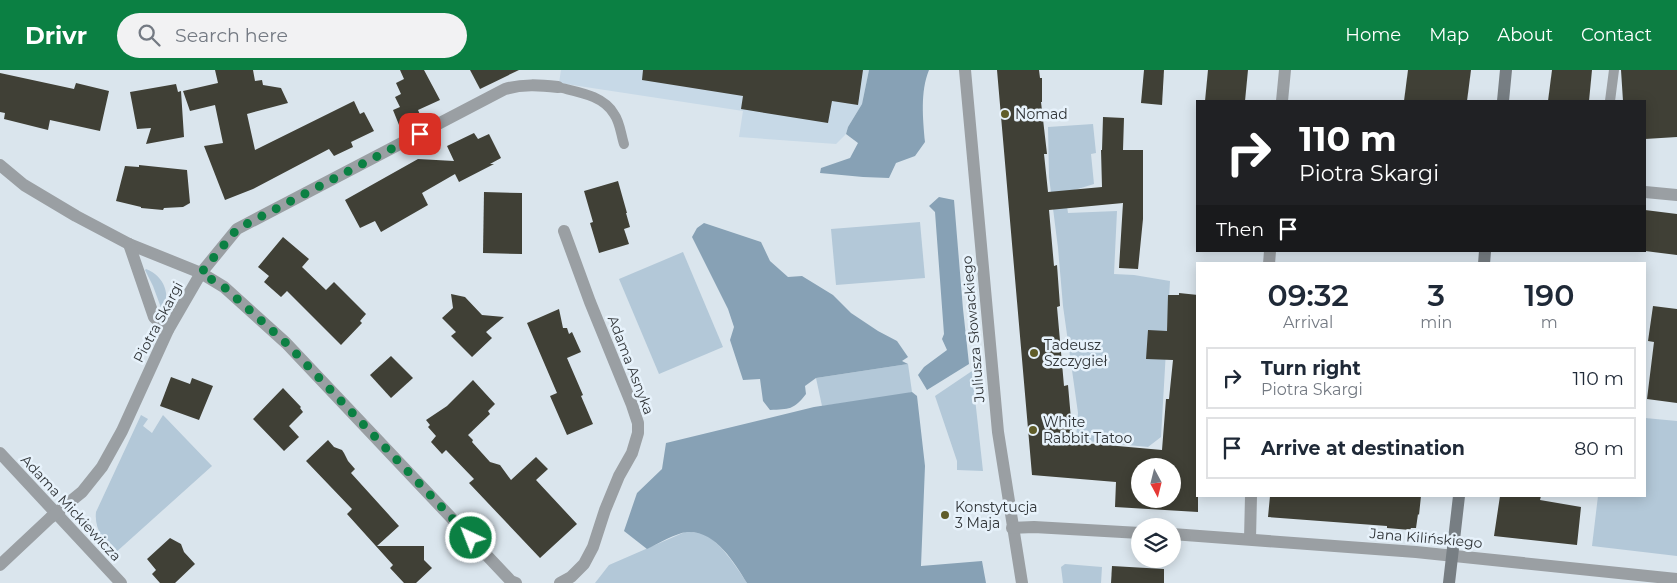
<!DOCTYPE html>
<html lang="en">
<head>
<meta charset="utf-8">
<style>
  :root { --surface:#fff; --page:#f2f2f3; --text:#1f2937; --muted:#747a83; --line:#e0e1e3; --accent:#0b8043 }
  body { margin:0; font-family:Montserrat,sans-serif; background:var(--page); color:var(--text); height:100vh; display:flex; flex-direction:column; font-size:19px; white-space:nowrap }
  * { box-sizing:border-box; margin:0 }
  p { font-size:16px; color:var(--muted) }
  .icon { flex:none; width:28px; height:28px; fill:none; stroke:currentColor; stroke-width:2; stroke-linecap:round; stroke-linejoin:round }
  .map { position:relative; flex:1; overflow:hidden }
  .sheet { position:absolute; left:1196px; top:192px; width:450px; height:235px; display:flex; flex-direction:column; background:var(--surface); border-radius:0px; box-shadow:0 2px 12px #0003 }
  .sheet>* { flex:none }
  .top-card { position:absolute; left:1196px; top:30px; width:450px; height:152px; border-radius:0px; box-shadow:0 2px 12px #0003; background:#202124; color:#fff; overflow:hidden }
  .needle { width:32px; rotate:173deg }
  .buttons { position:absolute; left:1131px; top:388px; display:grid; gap:10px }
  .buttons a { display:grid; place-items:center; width:50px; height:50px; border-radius:50%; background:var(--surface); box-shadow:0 2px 12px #0003; font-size:25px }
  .pin { position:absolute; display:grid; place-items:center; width:42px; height:42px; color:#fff; margin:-21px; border-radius:10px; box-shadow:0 2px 8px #0006 }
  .me { position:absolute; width:55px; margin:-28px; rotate:317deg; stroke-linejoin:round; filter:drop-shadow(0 0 4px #0008) }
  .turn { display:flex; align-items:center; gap:18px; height:105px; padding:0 20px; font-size:22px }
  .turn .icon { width:65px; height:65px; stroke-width:2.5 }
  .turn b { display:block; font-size:35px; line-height:42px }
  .then { display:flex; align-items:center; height:48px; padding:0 20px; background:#0003; gap:10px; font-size:19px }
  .eta { display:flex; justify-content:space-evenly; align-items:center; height:85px; text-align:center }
  .eta b { font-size:30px; font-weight:600; line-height:35px }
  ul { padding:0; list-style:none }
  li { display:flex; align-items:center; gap:15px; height:62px; margin:0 10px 8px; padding:0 10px; border:2px solid var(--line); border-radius:0px }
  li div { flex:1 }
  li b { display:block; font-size:19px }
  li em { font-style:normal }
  header { display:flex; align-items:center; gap:30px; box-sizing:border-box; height:70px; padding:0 25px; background:var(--accent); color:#fff }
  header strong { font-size:24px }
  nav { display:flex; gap:28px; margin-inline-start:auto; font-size:18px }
  .search { width:350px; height:45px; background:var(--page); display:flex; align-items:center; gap:12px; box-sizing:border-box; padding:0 18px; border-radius:28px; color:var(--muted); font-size:19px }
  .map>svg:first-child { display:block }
  .built { fill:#c7d9e7 }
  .green { fill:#b3c8d8 }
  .forest { fill:#87a1b5 }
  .building { fill:#404036; fill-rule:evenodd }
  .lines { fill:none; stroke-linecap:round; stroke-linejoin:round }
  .lane { stroke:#9a9fa3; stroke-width:10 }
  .street { stroke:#9a9fa3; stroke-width:12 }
  .secondary { stroke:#777e83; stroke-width:12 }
  .route { stroke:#0b8043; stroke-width:9; stroke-dasharray:0 16.2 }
  .poi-dot { fill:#605d2a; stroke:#e7f2fb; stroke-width:2 }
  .labels { text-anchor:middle; stroke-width:5; stroke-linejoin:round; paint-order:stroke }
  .poi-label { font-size:14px; fill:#303437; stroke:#e7f2fb; text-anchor:start }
  .street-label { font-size:14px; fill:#303437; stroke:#e7f2fb }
</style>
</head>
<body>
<header>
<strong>Drivr</strong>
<div class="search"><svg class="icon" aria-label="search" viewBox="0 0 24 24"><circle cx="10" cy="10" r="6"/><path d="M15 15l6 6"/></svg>Search here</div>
<nav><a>Home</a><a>Map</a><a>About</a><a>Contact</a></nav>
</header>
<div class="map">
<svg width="1677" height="513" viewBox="0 0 1677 513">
  <rect width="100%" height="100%" fill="#dae5ed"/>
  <polygon class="built" points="561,0 869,0 862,34 848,57 846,64 836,74 739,67 743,41 559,13"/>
  <g class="green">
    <polygon points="1093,54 1096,83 1091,84 1094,114 1065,123 1068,143 1117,141 1114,204 1134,205 1170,211 1161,367 1148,377 1076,370 1078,343 1063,236 1058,178 1049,107 1048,57"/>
    <polygon points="920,152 925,208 836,215 831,159"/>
    <polygon points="683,182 723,277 659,304 619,209"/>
    <path d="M146 199C165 206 171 226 163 243L153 216 145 200Z"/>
    <polygon points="908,294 912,322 902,325 822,336 816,308"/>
    <polygon points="972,301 983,401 957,400 957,391 935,326"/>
    <path d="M141 345 148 349 143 356 152 363 163 345 212 396 114 484C104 471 94 459 96 442Z"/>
    <polygon points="1645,348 1677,351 1677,486 1592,476 1598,426 1645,426"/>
    <path d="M685 462C690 462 697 462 701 463 719 469 737 498 747 513H595L609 495Z"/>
    <polygon points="1065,494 1102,497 1101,513 1063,513 1061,497"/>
  </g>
  <g class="forest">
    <path d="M869 0H929C920 22 923 49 925 72L915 86 896 93 889 108 863 107 820 103 821 98 850 88 858 73 846 64 848 57 862 34Z"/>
    <polygon points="939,127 954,130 963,239 969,294 927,320 918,305 924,297 947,280 942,269 944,264 935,142 929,136"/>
    <path d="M704 153 761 172 770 191 788 207 802 206 833 225 851 243 878 261 897 271 908 287 902 291 908 294 816 308 805 316 806 324C794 340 789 339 770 340L763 331 760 309 743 310 730 270 734 257 728 239 692 167 697 158Z"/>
    <path d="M912 322 917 326 925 396 921 496 982 491 986 513H747C734 492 715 460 687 462 676 463 657 474 647 479L624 461 637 423 662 399 666 373 814 337Z"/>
  </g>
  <g class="building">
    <polygon points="215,0 253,0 255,11 262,10 263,15 281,18 288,33 247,44 255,80 354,31 360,44 364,42 374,61 351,72 353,77 334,86 329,79 253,119 225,130 204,76 223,73 215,35 190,41 183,21 218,13"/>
    <polygon points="400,0 424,0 440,30 418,40 422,49 401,60 393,40 400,37 395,27 401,24 396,13 404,9"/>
    <polygon points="470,0 519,0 480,19"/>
    <polygon points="643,0 863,0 858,35 832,31 828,53 741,39 743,26 642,10"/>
    <path d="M997 0H1039L1040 8H1042V32H1041L1047 84H1044L1048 122 1102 117 1101 80H1102L1103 47 1124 48 1123 80H1143V149L1138 199 1119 198 1123 133 1049 140 1054 196 1057 195 1060 236 1057 237 1064 316 1068 315 1073 372 1162 380 1166 329H1169L1173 290 1146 289 1148 260 1167 261 1168 225H1179V223L1198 225V442L1115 437 1116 412 1032 405ZM1140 396H1172V429H1140Z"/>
    <polygon points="1144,0 1164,0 1162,35 1141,33"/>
    <polygon points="1208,0 1248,0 1245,31 1205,31"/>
    <polygon points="1408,0 1471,0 1467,31 1404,31"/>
    <polygon points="1552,0 1592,0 1589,31 1548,31"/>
    <polygon points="1621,0 1677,0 1677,67 1645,69 1645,31 1623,31"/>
    <polygon points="0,3 74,19 76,13 109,21 100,61 50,50 48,60 4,49 5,43 0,42"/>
    <polygon points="176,14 178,22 181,21 184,67 146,74 151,58 137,59 130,22"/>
    <polygon points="474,63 478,69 489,64 501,88 490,94 494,94 459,112 455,104 422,123 428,135 381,162 375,151 360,158 345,130 418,89 454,91 447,76"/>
    <polygon points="139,95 187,100 190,133 183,137 164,138 163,140 141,138 141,137 116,131 125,96 139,97"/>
    <polygon points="618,111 627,143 626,143 630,157 624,159 629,174 599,183 590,153 593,152 584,121"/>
    <polygon points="484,122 522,123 522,184 483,183"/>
    <polygon points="1645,140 1677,144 1677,185 1645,181"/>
    <polygon points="283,167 309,189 302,197 326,220 334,212 366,244 360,251 362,253 341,275 287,221 281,227 264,212 269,206 258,197"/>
    <polygon points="451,224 465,227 482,245 504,247 486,262 492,268 472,287 451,266 456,262 442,248 453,238"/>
    <polygon points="1653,236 1677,239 1677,333 1647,329 1654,272 1648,271"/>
    <polygon points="559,239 563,258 567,258 569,264 572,262 581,282 567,288 583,325 581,326 593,354 567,365 550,326 557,323 527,253"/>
    <polygon points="391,286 413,308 391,328 370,305"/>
    <polygon points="171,307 190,314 192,308 213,316 199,350 160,336"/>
    <polygon points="473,310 495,334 488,341 490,344 468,365 473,370 472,372 490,392 500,395 511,410 536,387 548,399 536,410 577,454 540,488 469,413 474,409 446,380 442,384 431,372 436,366 428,357 430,355 426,350 447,336"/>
    <polygon points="283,318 301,337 300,338 303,342 289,356 299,367 284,381 253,349"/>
    <polygon points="328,370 334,377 342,380 344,383 348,391 355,399 351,403 399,456 377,476 424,476 424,490 432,498 416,513 404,513 390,498 393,495 347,444 352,439 306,391"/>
    <polygon points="1270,426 1421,426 1419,445 1418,444 1416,458 1411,458 1410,460 1387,458 1387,456 1268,447"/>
    <polygon points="1500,426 1541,426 1540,430 1581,437 1577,475 1494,466"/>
    <polygon points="170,468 181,474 184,482 195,494 175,513 160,513 152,504 156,500 147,489"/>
    <polygon points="1112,496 1164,499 1164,513 1111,513"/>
  </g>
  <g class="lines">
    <g class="lane">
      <path d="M558 17C577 22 603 25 614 44 620 52 621 65 624 74"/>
      <polyline points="1610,31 1614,0"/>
    </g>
    <g class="street">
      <polyline points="965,0 998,362 1022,513"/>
      <polyline points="1282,31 1285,0"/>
      <polyline points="0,95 24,115 76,146 129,174 201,203 224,217 286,273 511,511 516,513"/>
      <polyline points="1645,122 1677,125"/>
      <polyline points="129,174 154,247 168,260"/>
      <polyline points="1269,194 1270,181"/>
      <polyline points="0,383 121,513"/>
      <polyline points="1012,458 1034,457 1140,463"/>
      <polyline points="1172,464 1416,482 1677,509"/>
      <polyline points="1250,469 1251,426"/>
      <path d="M0 495 50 448 82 422 102 397 122 361 168 260 201 203 237 159 505 19C523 14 539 15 558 17"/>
      <polyline points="560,513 571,507 584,494 593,477 605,440 619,406 632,383 638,363 638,353 632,335 590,232 564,161"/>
    </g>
    <g class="secondary">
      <polyline points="1503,31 1506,0"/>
      <polyline points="1484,194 1485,181"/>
      <polyline points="1449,513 1459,426"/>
    </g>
  </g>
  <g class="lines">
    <polyline class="route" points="420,64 237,159 201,203 224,217 286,273 471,468"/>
  </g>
  <g class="poi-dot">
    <circle cx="1005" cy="44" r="5"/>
    <circle cx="1034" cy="283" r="5"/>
    <circle cx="1033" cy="360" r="5"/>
    <circle cx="945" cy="445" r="5"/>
  </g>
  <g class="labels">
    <g class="poi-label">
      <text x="1015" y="49">Nomad</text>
      <text x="1044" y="280">Tadeusz<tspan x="1044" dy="16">Szczygieł</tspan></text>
      <text x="1043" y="357">White<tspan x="1043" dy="16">Rabbit Tatoo</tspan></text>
      <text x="955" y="442">Konstytucja<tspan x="955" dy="16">3 Maja</tspan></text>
    </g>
    <g class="street-label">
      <text transform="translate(158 252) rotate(-62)" y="5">Piotra Skargi</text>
      <text transform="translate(973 259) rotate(-95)" y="5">Juliusza Słowackiego</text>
      <text transform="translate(631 295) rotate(69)" y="5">Adama Asnyka</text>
      <text transform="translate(71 438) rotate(47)" y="5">Adama Mickiewicza</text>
      <text transform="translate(1426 468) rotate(5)" y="5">Jana Kilińskiego</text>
    </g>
  </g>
</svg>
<div class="buttons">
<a><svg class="needle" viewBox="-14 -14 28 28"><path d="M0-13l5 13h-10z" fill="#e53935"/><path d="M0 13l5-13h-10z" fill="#747a83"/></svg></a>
<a><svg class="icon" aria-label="layers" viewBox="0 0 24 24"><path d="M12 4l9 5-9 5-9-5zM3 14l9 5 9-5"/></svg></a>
</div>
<div class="pin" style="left:420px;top:64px;background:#d93025"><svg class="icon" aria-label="arrive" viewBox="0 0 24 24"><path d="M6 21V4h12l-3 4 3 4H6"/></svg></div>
<svg class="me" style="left:471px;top:468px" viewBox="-20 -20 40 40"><circle r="17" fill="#0b8043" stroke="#fff" stroke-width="3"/><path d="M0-11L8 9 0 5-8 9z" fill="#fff"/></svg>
<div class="top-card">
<div class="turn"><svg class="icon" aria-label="right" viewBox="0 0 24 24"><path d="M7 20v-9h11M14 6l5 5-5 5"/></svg><div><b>110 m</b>Piotra Skargi</div></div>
<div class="then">Then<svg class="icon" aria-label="arrive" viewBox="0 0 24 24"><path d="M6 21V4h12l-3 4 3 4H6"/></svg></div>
</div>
<section class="sheet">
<div class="eta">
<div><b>09:32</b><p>Arrival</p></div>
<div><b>3</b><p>min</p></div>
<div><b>190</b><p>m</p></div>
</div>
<ul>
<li><svg class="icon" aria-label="right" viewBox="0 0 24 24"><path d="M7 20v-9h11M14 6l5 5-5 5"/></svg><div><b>Turn right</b><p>Piotra Skargi</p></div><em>110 m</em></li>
<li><svg class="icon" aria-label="arrive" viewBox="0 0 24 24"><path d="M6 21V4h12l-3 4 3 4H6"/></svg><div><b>Arrive at destination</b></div><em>80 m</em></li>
</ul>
</section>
</div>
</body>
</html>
